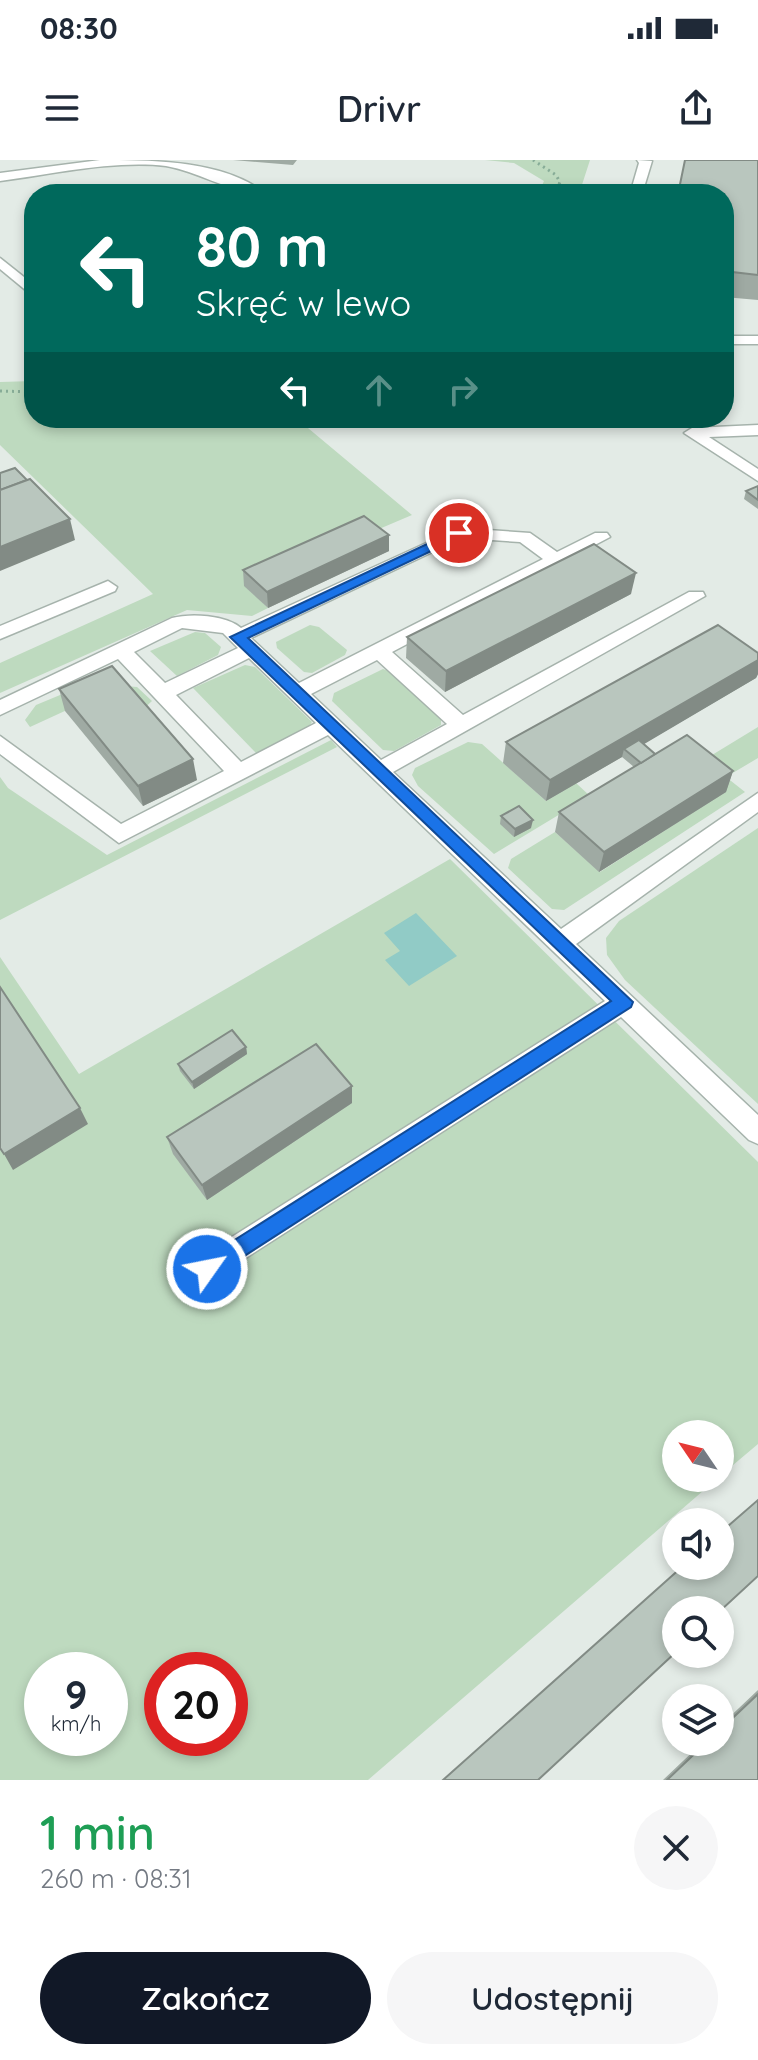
<!DOCTYPE html>
<html lang="pl">
<head>
<meta charset="utf-8">
<style>
  :root { --surface:#fff; --page:#f6f6f7; --text:#1f2937; --muted:#747a83; --accent:#111827 }
  body { margin:0; font-family:Quicksand,sans-serif; background:var(--page); color:var(--text); height:100vh; display:flex; flex-direction:column; font-size:30px; white-space:nowrap }
  * { box-sizing:border-box; margin:0 }
  p { font-size:26px; color:var(--muted) }
  .icon { flex:none; width:44px; height:44px; fill:none; stroke:currentColor; stroke-width:2; stroke-linecap:round; stroke-linejoin:round }
  .map { position:relative; height:1620px; overflow:hidden }
  .side { display:flex; flex-direction:column; background:var(--surface); flex:1 }
  .side>* { flex:none }
  .top-card { position:absolute; left:24px; top:24px; width:710px; height:244px; border-radius:32px; box-shadow:0 4px 12px #0003; background:#00695c; color:#fff; overflow:hidden }
  .needle { width:52px; rotate:305deg }
  .fabs { position:absolute; left:662px; top:1260px; display:grid; gap:16px }
  .fabs a { display:grid; place-items:center; width:72px; height:72px; border-radius:50%; background:var(--surface); box-shadow:0 4px 12px #0003; font-size:40px }
  .speed { position:absolute; left:24px; top:1492px; display:flex; gap:16px; font-size:40px; font-weight:700; text-align:center }
  .speed>* { display:grid; place-content:center; width:104px; height:104px; border-radius:50%; background:var(--surface); box-shadow:0 4px 12px #0003; line-height:1 }
  .speed small { font-size:20px; font-weight:400 }
  .speed .limit { border:12px solid #d22; background:#fff; color:#111 }
  .pin { position:absolute; display:grid; place-items:center; width:68px; height:68px; color:#fff; margin:-34px; border:4px solid #fff; border-radius:50%; box-shadow:0 2px 8px #0007 }
  .me { position:absolute; width:88px; margin:-44px; rotate:57deg; stroke-linejoin:round; filter:drop-shadow(0 0 6px #0008) }
  .turn { display:flex; align-items:center; gap:28px; height:168px; padding:0 40px; font-size:36px }
  .turn .icon { width:104px; height:104px; stroke-width:2.5 }
  .turn b { display:block; font-size:56px; line-height:68px }
  .lanes { display:flex; align-items:center; height:76px; padding:0 40px; background:#0003; justify-content:center; gap:40px; direction:ltr }
  .lanes .off { opacity:.35 }
  .round { display:grid; place-items:center; flex:none; width:84px; height:84px; border-radius:42px; background:var(--page) }
  .head { display:flex; align-items:center; justify-content:space-between; height:136px; padding:0 40px }
  h1 { font-size:48px; font-weight:600; line-height:60px; color:#1e9e55 }
  .button { display:flex; gap:16px; margin-top:auto; padding:16px 40px }
  .button a { flex:1; height:92px; border-radius:48px; background:var(--accent); color:#fff; font-size:32px; font-weight:600; line-height:92px; text-align:center }
  .button a+a { background:var(--page); color:var(--text) }
  .status { display:flex; justify-content:space-between; align-items:center; height:56px; padding:0 40px; background:var(--surface); direction:ltr }
  .status svg { height:22px; fill:currentColor }
  header { display:flex; justify-content:space-between; align-items:center; height:104px; padding:0 40px; background:var(--surface); font-size:36px; font-weight:600 }
  .map>svg:first-child { display:block }
  .green { fill:#bedabf; fill-rule:evenodd }
  .water { fill:#91cbc6 }
  .lines { fill:none; stroke-linecap:round; stroke-linejoin:round }
  .minor-casing { stroke:#a6b3ac; stroke-width:3 }
  .path { stroke:#87ac97; stroke-width:3; stroke-dasharray:2 4; stroke-linecap:butt }
  .minor { fill:#fff; fill-rule:evenodd }
  .wall { fill:#9faaa3 }
  .shaded-wall { fill:#828b85 }
  .building { fill:#b9c6be; stroke:#828b85; stroke-width:2 }
  .route { fill:#1a73e8; stroke:#114b97; stroke-width:2 }
</style>
</head>
<body>
<div class="status"><b>08:30</b><svg viewBox="0 0 49 12"><path d="M0 12V9h3v3zM5 12V6h3v6zM10 12V3h3v9zM15 12V0h3v12zM26 1h20v11H26zM47 4h2v5h-2z"/></svg></div>
<header><svg class="icon" aria-label="menu" viewBox="0 0 24 24"><path d="M4 6h16M4 12h16M4 18h16"/></svg>Drivr<svg class="icon" aria-label="share" viewBox="0 0 24 24"><path d="M12 15V3M7 8l5-5 5 5M5 13v7h14v-7"/></svg></header>
<div class="map">
<svg width="758" height="1620" viewBox="0 0 758 1620">
  <rect width="100%" height="100%" fill="#e3ebe6"/>
  <g class="green">
    <polygon points="485,0 590,0 579,34 538,34 544,21 514,3"/>
    <polygon points="34,221 34,258 296,258 412,355 245,426 268,448 252,456 187,450 0,533 0,503 153,434 0,285 0,222"/>
    <polygon points="310,465 319,467 347,490 345,495 312,513 304,512 277,488 276,482"/>
    <polygon points="195,472 205,473 221,487 218,495 177,516 150,491"/>
    <polygon points="245,505 255,507 312,562 306,570 257,594 193,528"/>
    <polygon points="383,509 391,512 441,558 441,565 394,591 383,590 332,541 334,533"/>
    <polygon points="89,523 137,527 152,541 139,553 117,527 30,567 25,560 36,545"/>
    <polygon points="758,567 758,598 726,617 745,632 564,750 552,749 508,708 511,699 555,672 600,712 725,632 694,606"/>
    <polygon points="331,580 337,587 0,760 0,617 8,628 107,695"/>
    <polygon points="468,582 482,584 546,641 576,623 590,636 494,694 418,626 412,615 415,608"/>
    <polygon points="758,668 758,944 625,820 607,795 606,778 619,761"/>
    <path d="M450 699 758 1002V1284L720 1316V1274H676V1318H718L368 1620H0V797L79 914ZM42 1510H110V1578H42ZM162 1510H230V1578H162Z"/>
  </g>
  <polygon class="water" points="416,753 457,796 409,826 385,800 400,791 384,773"/>
  <g class="lines">
    <defs>
      <g id="minor">
        <path d="M100 0C151 0 225 0 266 34 232 34 200 12 166 6 113 0 53 14 0 21V13Z"/>
        <polygon points="637,0 652,1 642,34 630,34 639,3"/>
        <polygon points="0,98 34,125 34,137 0,109"/>
        <rect x="724" y="176" width="34" height="8"/>
        <polygon points="758,265 758,275 709,277 758,309 758,321 684,273 692,268"/>
        <path d="M459 368 530 373 557 392 595 373H607L610 377 392 492 463 555 689 432H703L705 436 393 612 561 769 758 633V652L576 784 758 955V984L749 980 621 857 207 1123 197 1119 193 1109 197 1099 605 841 328 575 119 683 0 594V576L121 664 224 611 118 499 0 555V540L172 458C191 453 226 455 241 468ZM462 378 520 382 543 399 299 523 251 478ZM182 468 223 473 238 488 165 523 134 492ZM249 498 316 563 241 602 176 535ZM377 500 447 564 381 600 311 534Z"/>
        <polygon points="108,421 117,427 115,431 0,479 0,466"/>
      </g>
    </defs>
    <use href="#minor" class="minor-casing"/>
    <g class="path">
      <polyline points="533,0 556,15 560,22 555,34"/>
      <polyline points="0,231 34,232"/>
    </g>
    <use href="#minor" class="minor"/>
  </g>
  <g class="wall">
    <polygon points="233,0 297,0 293,5"/>
    <polygon points="758,0 758,140 724,137 724,34"/>
    <polygon points="758,326 758,349 744,339 746,331"/>
    <polygon points="389,375 389,391 268,448 244,426 243,410"/>
    <polygon points="631,434 445,532 406,498 407,477"/>
    <polygon points="758,493 758,514 756,518 643,584 655,594 733,611 726,632 599,712 555,672 559,652 634,607 622,597 546,641 503,603 506,582"/>
    <polygon points="59,529 197,620 143,646 65,551"/>
    <polygon points="501,656 531,668 514,677 500,664"/>
    <polygon points="246,887 247,894 194,929 180,911 178,904"/>
    <polygon points="352,943 207,1040 173,994 167,977"/>
    <polygon points="758,1530 758,1620 663,1620 703,1582 720,1582 720,1566"/>
  </g>
  <g class="shaded-wall">
    <polygon points="70,359 75,380 0,411 0,387"/>
    <polygon points="389,375 389,391 268,448 267,432"/>
    <polygon points="636,413 631,434 445,532 446,511"/>
    <polygon points="758,500 758,514 756,518 629,593 624,589 622,597 546,641 550,620"/>
    <polygon points="193,599 197,620 143,646 138,626"/>
    <polygon points="733,611 726,632 599,712 604,692"/>
    <polygon points="533,660 531,668 514,677 515,669"/>
    <polygon points="246,887 247,894 194,929 192,922"/>
    <polygon points="352,926 352,943 207,1040 202,1025"/>
    <polygon points="80,948 88,964 13,1010 4,994"/>
  </g>
  <g class="building">
    <polygon points="685,0 758,0 758,115 724,111 724,34 678,34"/>
    <polygon points="15,308 27,320 0,330 0,313"/>
    <polygon points="30,319 70,359 0,387 0,330"/>
    <polygon points="758,326 758,340 746,331"/>
    <polygon points="364,356 389,375 267,432 243,410"/>
    <polygon points="594,384 636,413 446,511 407,477"/>
    <polygon points="718,465 758,493 758,500 550,620 506,582"/>
    <polygon points="112,506 193,599 138,626 59,529"/>
    <polygon points="687,575 733,611 604,692 559,652"/>
    <polygon points="639,580 655,594 641,603 624,589"/>
    <polygon points="519,646 533,660 515,669 501,656"/>
    <polygon points="0,827 80,948 4,994 0,988"/>
    <polygon points="232,870 246,887 192,922 178,904"/>
    <polygon points="316,884 352,926 202,1025 167,977"/>
    <polygon points="758,1340 758,1416 720,1451 720,1450 676,1450 676,1492 538,1620 443,1620 683,1406 720,1406 720,1373"/>
    <polygon points="758,1534 758,1620 667,1620 707,1582 720,1582 720,1570"/>
  </g>
  <polygon class="route" points="459,369 465,373 463,376 248,478 633,842 631,847 207,1120 200,1117 197,1109 200,1102 611,841 230,477"/>
</svg>
<div class="fabs">
<a><svg class="needle" viewBox="-14 -14 28 28"><path d="M0-13l5 13h-10z" fill="#e53935"/><path d="M0 13l5-13h-10z" fill="#747a83"/></svg></a>
<a><svg class="icon" aria-label="sound" viewBox="0 0 24 24"><path d="M4 9h4l5-4v14l-5-4H4zM17 9q2 3 0 6"/></svg></a>
<a><svg class="icon" aria-label="search" viewBox="0 0 24 24"><circle cx="10" cy="10" r="6"/><path d="M15 15l6 6"/></svg></a>
<a><svg class="icon" aria-label="layers" viewBox="0 0 24 24"><path d="M12 4l9 5-9 5-9-5zM3 14l9 5 9-5"/></svg></a>
</div>
<div class="speed"><div>9<small>km/h</small></div><div class="limit">20</div></div>
<div class="pin" style="left:459px;top:373px;background:#d93025"><svg class="icon" aria-label="arrive" viewBox="0 0 24 24"><path d="M6 21V4h12l-3 4 3 4H6"/></svg></div>
<svg class="me" style="left:207px;top:1109px" viewBox="-20 -20 40 40"><circle r="17" fill="#1a73e8" stroke="#fff" stroke-width="3"/><path d="M0-11L8 9 0 5-8 9z" fill="#fff"/></svg>
<div class="top-card">
<div class="turn"><svg class="icon" aria-label="left" viewBox="0 0 24 24"><path d="M17 20v-9H6M10 6l-5 5 5 5"/></svg><div><b>80 m</b>Skręć w lewo</div></div>
<div class="lanes"><svg class="icon" aria-label="left" viewBox="0 0 24 24"><path d="M17 20v-9H6M10 6l-5 5 5 5"/></svg><svg class="icon off" aria-label="ahead" viewBox="0 0 24 24"><path d="M12 20V5M6 11l6-6 6 6"/></svg><svg class="icon off" aria-label="right" viewBox="0 0 24 24"><path d="M7 20v-9h11M14 6l5 5-5 5"/></svg></div>
</div>
</div>
<section class="side">
<div class="head"><div><h1>1 min</h1><p>260 m · 08:31</p></div><a class="round"><svg class="icon" aria-label="close" viewBox="0 0 24 24"><path d="M6 6l12 12M18 6L6 18"/></svg></a></div>
<div class="button"><a>Zakończ</a><a>Udostępnij</a></div>
</section>
</body>
</html>
